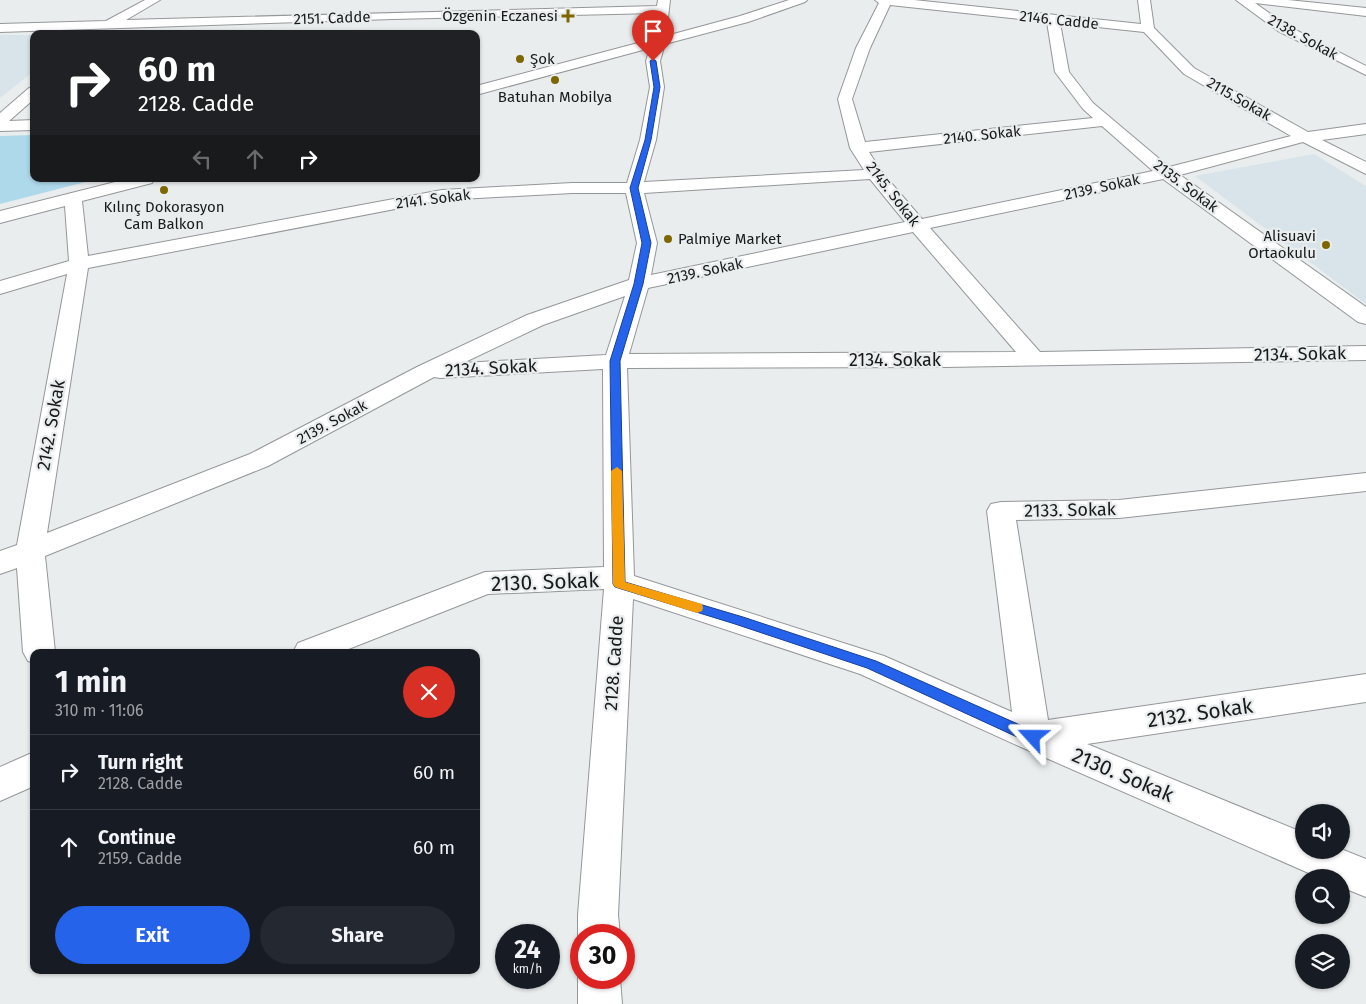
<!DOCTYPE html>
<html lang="en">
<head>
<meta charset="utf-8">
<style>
  :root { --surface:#171b24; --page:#242831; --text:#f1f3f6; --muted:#9ea1a6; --line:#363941; --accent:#2563eb }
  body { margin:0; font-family:"Fira Sans",sans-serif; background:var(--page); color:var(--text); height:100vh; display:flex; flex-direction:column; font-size:19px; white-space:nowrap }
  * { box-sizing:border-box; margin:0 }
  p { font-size:16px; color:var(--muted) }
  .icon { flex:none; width:28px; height:28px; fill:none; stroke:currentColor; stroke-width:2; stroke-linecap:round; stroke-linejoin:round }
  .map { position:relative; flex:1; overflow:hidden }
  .sheet { position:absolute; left:30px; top:649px; width:450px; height:325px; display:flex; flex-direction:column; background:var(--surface); border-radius:10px; box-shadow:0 1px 4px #0004 }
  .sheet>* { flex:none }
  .guide { position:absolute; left:30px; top:30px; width:450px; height:152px; border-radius:10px; box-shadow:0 1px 4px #0004; background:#202124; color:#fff; overflow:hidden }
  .tools { position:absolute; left:1295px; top:804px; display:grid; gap:10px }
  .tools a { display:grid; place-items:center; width:55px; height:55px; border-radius:50%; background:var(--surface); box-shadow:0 1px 4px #0004; font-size:25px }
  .speed { position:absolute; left:495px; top:924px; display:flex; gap:10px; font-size:25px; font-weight:700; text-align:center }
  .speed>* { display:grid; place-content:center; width:65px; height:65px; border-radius:50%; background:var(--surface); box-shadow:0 1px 4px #0004; line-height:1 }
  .speed small { font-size:12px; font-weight:400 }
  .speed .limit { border:8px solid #d22; background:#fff; color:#111 }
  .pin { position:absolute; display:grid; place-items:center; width:42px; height:42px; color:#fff; margin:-51px -21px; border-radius:50% 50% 50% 0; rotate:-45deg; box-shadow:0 0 5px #0007 }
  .pin .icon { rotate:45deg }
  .me { position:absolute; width:55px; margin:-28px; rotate:294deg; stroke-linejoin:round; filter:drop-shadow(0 0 4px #0008) }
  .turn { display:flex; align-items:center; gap:18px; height:105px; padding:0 25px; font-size:22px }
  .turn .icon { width:65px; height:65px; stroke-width:2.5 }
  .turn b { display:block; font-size:35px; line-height:42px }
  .lanes { display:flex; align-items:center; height:48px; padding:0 25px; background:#0003; justify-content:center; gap:25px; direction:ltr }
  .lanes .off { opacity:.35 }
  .round { display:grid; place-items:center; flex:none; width:52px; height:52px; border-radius:26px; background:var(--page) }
  .summary { display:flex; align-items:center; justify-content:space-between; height:85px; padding:0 25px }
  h1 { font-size:30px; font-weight:700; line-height:38px }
  .button { display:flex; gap:10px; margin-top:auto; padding:10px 25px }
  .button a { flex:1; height:58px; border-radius:30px; background:var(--accent); color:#fff; font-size:20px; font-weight:700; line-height:58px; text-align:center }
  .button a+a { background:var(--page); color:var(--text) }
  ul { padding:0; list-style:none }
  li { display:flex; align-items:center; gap:15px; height:75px; padding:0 25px; border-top:1px solid var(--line) }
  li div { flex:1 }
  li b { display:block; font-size:19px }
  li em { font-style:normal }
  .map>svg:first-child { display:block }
  .built { fill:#d8e4e9 }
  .green { fill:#aed9ea }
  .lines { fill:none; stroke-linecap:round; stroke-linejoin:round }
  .street-casing { stroke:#949798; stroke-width:2 }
  .street { fill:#fff; fill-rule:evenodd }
  .route { fill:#2563eb; stroke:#184099 }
  .slow { fill:#f59e0b }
  .poi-dot { fill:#7f6700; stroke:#e9edee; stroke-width:2 }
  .labels { text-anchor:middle; stroke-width:4.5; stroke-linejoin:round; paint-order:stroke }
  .far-poi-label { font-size:15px; fill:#18191a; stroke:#e9edee; text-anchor:end }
  .far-street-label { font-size:15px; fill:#18191a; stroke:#e9edee }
  .street-label { font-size:18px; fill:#18191a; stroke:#e9edee }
  .near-street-label { font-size:21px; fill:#18191a; stroke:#e9edee }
</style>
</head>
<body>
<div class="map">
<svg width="1366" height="1004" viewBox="0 0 1366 1004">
  <rect width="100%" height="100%" fill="#e9edee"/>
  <g class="built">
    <polygon points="0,35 34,35 34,71 0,98"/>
    <polygon points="1314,154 1366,186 1366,304 1195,176"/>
  </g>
  <polygon class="green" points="34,135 34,179 97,179 0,204 0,136"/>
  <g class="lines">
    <defs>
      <g id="street">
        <path d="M145 0H160L126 20 657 6 658 0H670L666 36 740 16 789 0H807L805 2 748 22 665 44 660 61 664 87 656 140 644 182 864 170 850 148 838 99 856 48 879 3 875 0H914L1141 24 1138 0H1150L1154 28 1194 68 1308 132 1366 124V134L1322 140 1366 162V174L1303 142 1180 175 1366 307V324L1358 322 1163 179 930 228 1040 352 1366 346V360L945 367 627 368 634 576 884 656 1012 712 987 511 991 504 1001 502 1119 500 1366 473V491L1119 518 1016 520 1048 720 1366 674V702L1087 744 1304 833V850L1341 849 1366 859V897L1341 887V878H1320L1021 747 860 674 633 599 618 915 620 935H581V942L578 935V915L604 589 488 594 341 652H293L298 643 485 572 604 567 603 369 440 378 434 377 268 466 45 556 55 652H34V663L28 661 23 652 17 568 0 574V551L17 545 67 274 0 294V281L69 261 65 206 0 223V211L127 179H154L152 183 82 201 88 256 442 190 572 183H627L640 140 650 87 646 61 650 48 476 95V86L653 39 656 13 393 19 0 32V24L106 21ZM890 5 1047 22 1055 72 1083 109 1093 118 865 142 852 99 870 48ZM1060 23 1144 32 1184 74 1291 136 1169 167 1093 103 1069 72ZM1102 126 1153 171 922 219 881 171 869 152ZM870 179 905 222 651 275 657 243 644 193ZM572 193H626L637 243 629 280 527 315 417 367 250 454 47 533 88 268 442 200ZM913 232 1016 352 629 354 648 288ZM625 296 606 355 463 363 543 325Z"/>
        <polygon points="1236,0 1288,0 1366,8 1366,16 1255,3 1286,25 1366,66 1366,75 1278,31"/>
        <polygon points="34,87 34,99 9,121 34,120 34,130 0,131 0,113 29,88"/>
        <polygon points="34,752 34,786 0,801 0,767"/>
        <polygon points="581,970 581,978 620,978 622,1004 578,1004 578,978"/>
      </g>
    </defs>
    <use href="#street" class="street-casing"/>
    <use href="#street" class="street"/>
  </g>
  <polygon class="route" points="653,59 656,61 660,87 651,140 638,188 651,243 643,284 620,361 625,582 743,617 876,661 1038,733 1040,737 1038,742 1033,744 1028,742 867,668 735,624 615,587 613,584 610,361 634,284 642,243 630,188 645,140 654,87 650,61"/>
  <polygon class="slow" points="617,467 622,471 625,582 702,604 703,608 702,611 697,613 615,587 613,584 611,471"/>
  <g class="poi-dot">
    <path d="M565.5 8.5h5v5h5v5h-5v5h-5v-5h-5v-5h5z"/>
    <circle cx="520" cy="59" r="5"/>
    <circle cx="555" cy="80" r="5"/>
    <circle cx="164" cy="190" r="5"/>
    <circle cx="668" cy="239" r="5"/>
    <circle cx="1326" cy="245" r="5"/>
  </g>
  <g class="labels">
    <g class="far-poi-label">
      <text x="558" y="21">Özgenin Eczanesi</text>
      <text x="530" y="64" text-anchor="start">Şok</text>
      <text x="555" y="102" text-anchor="middle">Batuhan Mobilya</text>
      <text x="164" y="212" text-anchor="middle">Kılınç Dokorasyon<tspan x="164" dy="17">Cam Balkon</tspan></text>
      <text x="1316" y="241">Alisuavi<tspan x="1316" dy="17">Ortaokulu</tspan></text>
      <text x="678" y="244" text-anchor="start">Palmiye Market</text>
    </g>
    <g class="far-street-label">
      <text transform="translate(332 18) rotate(-2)" y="5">2151. Cadde</text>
      <text transform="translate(1059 20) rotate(6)" y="5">2146. Cadde</text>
      <text transform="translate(1303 37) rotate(29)" y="5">2138. Sokak</text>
      <text transform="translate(1239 99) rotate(30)" y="5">2115.Sokak</text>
      <text transform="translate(982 135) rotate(-6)" y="5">2140. Sokak</text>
      <text transform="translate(1186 186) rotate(37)" y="5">2135. Sokak</text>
      <text transform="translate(1102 187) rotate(-12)" y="5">2139. Sokak</text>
      <text transform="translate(893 194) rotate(52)" y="5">2145. Sokak</text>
      <text transform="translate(433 199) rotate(-7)" y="5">2141. Sokak</text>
      <text transform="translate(705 271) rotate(-12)" y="5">2139. Sokak</text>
      <text transform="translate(332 422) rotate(-28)" y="5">2139. Sokak</text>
    </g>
    <g class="street-label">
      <text transform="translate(1300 354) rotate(-1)" y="6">2134. Sokak</text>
      <text x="895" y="366">2134. Sokak</text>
      <text transform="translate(491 368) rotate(-3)" y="6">2134. Sokak</text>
      <text transform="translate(51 425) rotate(-80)" y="6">2142. Sokak</text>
      <text transform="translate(1070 510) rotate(-1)" y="6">2133. Sokak</text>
      <text transform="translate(614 663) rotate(-86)" y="6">2128. Cadde</text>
    </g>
    <g class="near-street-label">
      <text transform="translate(545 582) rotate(-2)" y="7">2130. Sokak</text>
      <text transform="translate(1200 713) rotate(-8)" y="7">2132. Sokak</text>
      <text transform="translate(1123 775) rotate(23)" y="7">2130. Sokak</text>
    </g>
  </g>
</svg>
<div class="tools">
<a><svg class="icon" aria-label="sound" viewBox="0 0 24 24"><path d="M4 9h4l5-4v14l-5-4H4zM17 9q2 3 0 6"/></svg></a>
<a><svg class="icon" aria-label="search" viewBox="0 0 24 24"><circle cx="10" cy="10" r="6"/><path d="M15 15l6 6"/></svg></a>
<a><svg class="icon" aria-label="layers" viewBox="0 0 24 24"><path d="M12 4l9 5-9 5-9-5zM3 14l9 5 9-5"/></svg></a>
</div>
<div class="speed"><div>24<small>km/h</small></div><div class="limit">30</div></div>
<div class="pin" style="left:653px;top:61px;background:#d93025"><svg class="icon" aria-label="arrive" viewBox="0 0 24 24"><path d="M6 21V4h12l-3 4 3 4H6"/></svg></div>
<svg class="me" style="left:1033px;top:737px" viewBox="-20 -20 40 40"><path d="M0-17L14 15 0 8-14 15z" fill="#2563eb" stroke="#fff" stroke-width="4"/></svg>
<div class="guide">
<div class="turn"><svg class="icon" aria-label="right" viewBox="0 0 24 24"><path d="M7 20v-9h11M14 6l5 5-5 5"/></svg><div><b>60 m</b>2128. Cadde</div></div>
<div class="lanes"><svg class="icon off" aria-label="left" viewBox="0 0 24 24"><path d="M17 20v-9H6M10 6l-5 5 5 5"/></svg><svg class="icon off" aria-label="ahead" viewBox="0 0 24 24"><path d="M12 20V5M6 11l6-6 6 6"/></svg><svg class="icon" aria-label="right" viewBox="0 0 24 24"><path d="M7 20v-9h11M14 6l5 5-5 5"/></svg></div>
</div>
<section class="sheet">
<div class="summary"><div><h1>1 min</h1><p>310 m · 11:06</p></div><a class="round" style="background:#d93025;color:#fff"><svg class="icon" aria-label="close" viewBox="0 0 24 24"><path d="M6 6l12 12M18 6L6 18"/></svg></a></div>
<ul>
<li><svg class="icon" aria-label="right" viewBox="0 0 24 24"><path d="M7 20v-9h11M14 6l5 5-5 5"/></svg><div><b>Turn right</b><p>2128. Cadde</p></div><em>60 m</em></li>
<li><svg class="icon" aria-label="ahead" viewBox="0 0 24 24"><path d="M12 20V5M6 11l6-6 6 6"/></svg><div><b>Continue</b><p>2159. Cadde</p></div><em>60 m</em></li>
</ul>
<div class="button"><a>Exit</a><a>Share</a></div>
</section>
</div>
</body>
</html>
